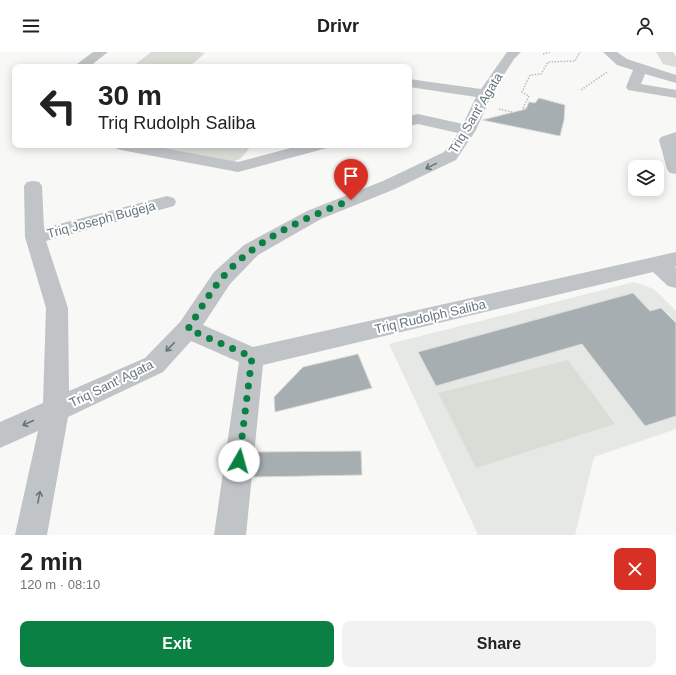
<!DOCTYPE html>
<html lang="en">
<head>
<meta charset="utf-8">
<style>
  :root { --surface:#fff; --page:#f2f2f2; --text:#222; --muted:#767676; --accent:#0b8043 }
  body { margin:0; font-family:Arial,sans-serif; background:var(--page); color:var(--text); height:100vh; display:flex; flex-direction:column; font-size:15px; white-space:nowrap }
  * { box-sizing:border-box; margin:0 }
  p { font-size:13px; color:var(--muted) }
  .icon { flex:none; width:22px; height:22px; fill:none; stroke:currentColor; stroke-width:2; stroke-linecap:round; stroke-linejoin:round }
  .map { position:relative; height:483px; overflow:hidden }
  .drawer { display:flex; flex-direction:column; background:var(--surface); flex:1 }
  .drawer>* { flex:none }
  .banner { position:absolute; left:12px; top:12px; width:400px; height:84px; border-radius:8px; box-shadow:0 2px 10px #0003; background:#fff; color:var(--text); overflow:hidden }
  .controls { position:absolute; left:628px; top:108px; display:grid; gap:8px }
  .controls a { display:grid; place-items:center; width:36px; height:36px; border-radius:8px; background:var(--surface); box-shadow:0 2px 10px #0003; font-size:20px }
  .pin { position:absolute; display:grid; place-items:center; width:34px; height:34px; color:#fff; margin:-41px -17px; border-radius:50% 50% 50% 0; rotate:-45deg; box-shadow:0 0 4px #0007 }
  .pin .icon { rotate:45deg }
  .me { position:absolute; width:44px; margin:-22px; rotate:7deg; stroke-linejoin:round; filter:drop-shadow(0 0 3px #0008) }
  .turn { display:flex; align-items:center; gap:14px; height:84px; padding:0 20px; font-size:18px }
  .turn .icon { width:52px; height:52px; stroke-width:2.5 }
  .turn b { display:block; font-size:28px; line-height:34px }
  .round { display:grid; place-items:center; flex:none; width:42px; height:42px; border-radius:8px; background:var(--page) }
  .overview { display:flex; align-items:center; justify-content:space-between; height:68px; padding:0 20px }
  h1 { font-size:24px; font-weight:700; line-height:30px }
  .primary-button { display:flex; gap:8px; margin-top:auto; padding:8px 20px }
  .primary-button a { flex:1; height:46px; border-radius:8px; background:var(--accent); color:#fff; font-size:16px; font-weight:700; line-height:46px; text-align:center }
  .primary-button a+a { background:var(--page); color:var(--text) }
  header { display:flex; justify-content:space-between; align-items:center; height:52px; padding:0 20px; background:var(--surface); font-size:18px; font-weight:700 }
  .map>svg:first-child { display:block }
  .built { fill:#e6e8e6 }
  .green { fill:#d9ddd6 }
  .building { fill:#a6aeb2; stroke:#dadad8 }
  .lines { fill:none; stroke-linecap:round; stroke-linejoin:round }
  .path { stroke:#babdbf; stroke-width:1.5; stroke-dasharray:1.5 1.5; stroke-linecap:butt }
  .minor { fill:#c0c4c7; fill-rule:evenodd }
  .oneway { stroke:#66767d }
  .route { stroke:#0b8043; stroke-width:7; stroke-dasharray:0 12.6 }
  .labels { text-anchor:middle; stroke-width:4; stroke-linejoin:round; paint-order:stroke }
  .street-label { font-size:13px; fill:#66767d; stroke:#fff }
</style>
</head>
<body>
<header><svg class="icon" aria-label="menu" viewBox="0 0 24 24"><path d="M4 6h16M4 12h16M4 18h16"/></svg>Drivr<svg class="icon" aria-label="person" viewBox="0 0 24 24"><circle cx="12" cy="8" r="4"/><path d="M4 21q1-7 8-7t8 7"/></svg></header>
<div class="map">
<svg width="676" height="483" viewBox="0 0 676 483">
  <rect width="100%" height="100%" fill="#f8f8f6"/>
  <polygon class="built" points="634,230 654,237 676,259 676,377 594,405 575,483 478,483 389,292"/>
  <g class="green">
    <polygon points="151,0 200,0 205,1 189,15 132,15"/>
    <polygon points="656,0 673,0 676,5 676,15 663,12"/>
    <polygon points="157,93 252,93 240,107 230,111 154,95"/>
    <polygon points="568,308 615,372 476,416 438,341"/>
  </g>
  <g class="building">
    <polygon points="539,46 565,53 564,68 560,84 482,68 526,57 529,50 535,51"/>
    <polygon points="633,241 650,259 661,256 676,271 676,364 645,374 582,292 436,334 418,300"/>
    <polygon points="358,302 372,336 275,360 274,345 303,315"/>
    <polygon points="361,399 362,423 253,425 256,400"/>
  </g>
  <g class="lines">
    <g class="path">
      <polyline points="543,2 550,0"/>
      <polyline points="581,38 607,20"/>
      <polyline points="499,57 512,60"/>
      <polyline points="526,57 523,56 529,44 522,40 530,23 541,22 548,10 575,9 580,0"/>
    </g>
    <g class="minor">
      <polygon points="93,0 108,0 89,15 73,15"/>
      <polygon points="507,0 521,0 514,7 492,42 476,78 456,108 395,137 321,167 258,203 230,232 203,273 253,295 676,200 676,214 675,215 676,216 676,236 668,234 653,220 263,313 246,483 214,483 239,310 191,289 163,320 68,365 47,483 15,483 38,379 0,396 0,370 43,351 46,256 25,185 24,134 27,130 33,129 39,130 42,134 44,176 167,144 174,146 176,150 174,154 46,189 68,256 69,339 145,306 180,270 214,220 244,193 307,159 383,129 444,100 458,81 418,72 409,74 409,64 418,62 463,72 476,45 409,35 409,27 481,37"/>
      <polygon points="603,0 617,0 627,7 676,23 676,31 645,22 641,32 676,38 676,46 628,38 626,35 633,18 617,13"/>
      <polygon points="676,80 676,122 670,121 667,117 659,88 661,85"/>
      <polygon points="113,93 147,93 238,110 302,93 329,93 327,96 238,120 121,98 115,96"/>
    </g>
  </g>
  <defs><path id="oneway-shaft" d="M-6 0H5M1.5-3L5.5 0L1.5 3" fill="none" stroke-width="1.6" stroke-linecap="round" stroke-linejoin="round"/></defs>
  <g class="oneway">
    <use href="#oneway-shaft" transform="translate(431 114) rotate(154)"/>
    <use href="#oneway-shaft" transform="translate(170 295) rotate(134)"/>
    <use href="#oneway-shaft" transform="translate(28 371) rotate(156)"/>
    <use href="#oneway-shaft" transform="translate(39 445) rotate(-79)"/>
  </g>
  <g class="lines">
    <path class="route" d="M239 409 252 305 188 277C199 260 209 241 222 226 255 187 305 166 351 148"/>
  </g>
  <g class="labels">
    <g class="street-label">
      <text transform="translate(475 61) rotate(-59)" y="5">Triq Sant' Agata</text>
      <text transform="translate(101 167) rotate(-15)" y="5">Triq Joseph Buġeja</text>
      <text transform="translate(430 264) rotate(-13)" y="5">Triq Rudolph Saliba</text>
      <text transform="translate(111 331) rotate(-26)" y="5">Triq Sant' Agata</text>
    </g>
  </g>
</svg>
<div class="controls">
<a><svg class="icon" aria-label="layers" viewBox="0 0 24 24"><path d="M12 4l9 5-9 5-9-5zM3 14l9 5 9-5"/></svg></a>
</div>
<div class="pin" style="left:351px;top:148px;background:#d93025"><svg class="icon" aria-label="arrive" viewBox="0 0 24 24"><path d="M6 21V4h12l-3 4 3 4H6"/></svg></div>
<svg class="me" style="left:239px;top:409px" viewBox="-20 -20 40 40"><circle r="19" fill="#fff"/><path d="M0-13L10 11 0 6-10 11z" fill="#0b8043"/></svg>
<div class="banner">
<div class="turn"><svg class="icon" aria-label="left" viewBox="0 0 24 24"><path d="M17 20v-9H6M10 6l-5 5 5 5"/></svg><div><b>30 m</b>Triq Rudolph Saliba</div></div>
</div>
</div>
<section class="drawer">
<div class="overview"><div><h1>2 min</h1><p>120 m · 08:10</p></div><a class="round" style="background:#d93025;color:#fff"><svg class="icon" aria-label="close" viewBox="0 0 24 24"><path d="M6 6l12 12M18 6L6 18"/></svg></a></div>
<div class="primary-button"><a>Exit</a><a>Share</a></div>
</section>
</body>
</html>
